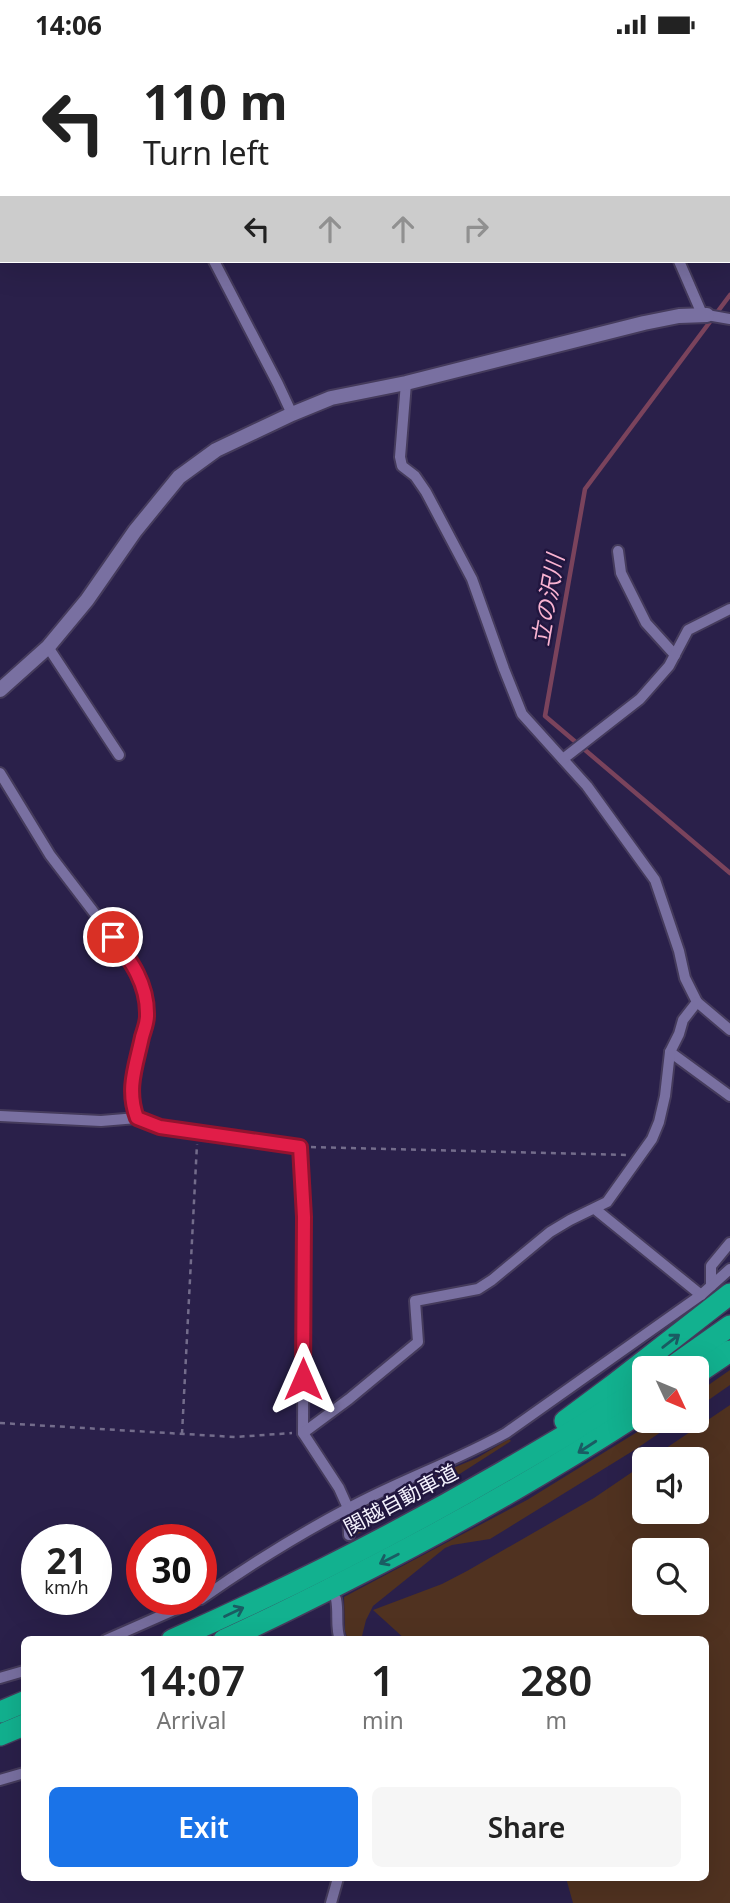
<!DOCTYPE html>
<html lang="en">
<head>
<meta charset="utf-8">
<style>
  :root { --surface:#fff; --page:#f6f6f6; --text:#222; --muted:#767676; --accent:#1a73e8 }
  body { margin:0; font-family:"Noto Sans","Noto Sans JP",sans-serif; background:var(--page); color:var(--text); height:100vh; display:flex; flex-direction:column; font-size:26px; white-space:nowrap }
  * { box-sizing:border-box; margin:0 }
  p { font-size:23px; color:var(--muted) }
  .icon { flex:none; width:38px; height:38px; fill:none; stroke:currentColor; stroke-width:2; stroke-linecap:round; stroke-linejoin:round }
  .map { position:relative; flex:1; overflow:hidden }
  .panel { position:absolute; left:21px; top:1587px; width:688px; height:245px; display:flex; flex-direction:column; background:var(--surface); border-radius:10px; box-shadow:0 7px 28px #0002 }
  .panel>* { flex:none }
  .top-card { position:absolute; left:0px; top:0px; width:732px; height:214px; box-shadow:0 7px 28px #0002; background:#fff; color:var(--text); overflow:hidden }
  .needle { width:46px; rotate:134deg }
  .tools { position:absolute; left:632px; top:1307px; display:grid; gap:14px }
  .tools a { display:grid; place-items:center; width:77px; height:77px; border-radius:10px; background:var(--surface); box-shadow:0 7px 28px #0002; font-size:35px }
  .speed { position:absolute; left:21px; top:1475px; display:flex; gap:14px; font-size:35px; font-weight:700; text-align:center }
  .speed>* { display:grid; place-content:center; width:91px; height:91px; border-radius:50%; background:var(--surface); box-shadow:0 7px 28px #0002; line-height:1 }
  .speed small { font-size:18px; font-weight:400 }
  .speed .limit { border:10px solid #d22; background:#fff; color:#111 }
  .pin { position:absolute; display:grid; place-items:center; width:60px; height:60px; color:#fff; margin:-30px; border:4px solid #fff; border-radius:50%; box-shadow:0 2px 7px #0007 }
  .me { position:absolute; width:77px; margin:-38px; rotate:0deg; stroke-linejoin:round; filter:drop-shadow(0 0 5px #0008) }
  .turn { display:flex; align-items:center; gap:24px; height:147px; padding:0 28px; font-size:32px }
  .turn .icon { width:91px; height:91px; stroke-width:2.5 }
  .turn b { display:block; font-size:49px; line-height:60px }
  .lanes { display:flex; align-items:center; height:66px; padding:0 28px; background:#0003; justify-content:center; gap:35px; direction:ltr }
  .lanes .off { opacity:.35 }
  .eta { display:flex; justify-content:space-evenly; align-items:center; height:119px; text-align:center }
  .eta b { font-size:42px; font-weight:600; line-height:49px }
  .cta { display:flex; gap:14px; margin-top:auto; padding:14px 28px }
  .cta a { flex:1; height:80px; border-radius:10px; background:var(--accent); color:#fff; font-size:28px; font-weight:600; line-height:80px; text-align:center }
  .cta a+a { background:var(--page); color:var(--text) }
  .status { display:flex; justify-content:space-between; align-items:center; height:49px; padding:0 35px; background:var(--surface); direction:ltr }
  .status svg { height:19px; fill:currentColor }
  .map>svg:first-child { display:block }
  .green { fill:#503220; fill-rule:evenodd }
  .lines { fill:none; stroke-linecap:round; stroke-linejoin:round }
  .stream { stroke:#7a435c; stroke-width:4.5 }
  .minor-casing { stroke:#453b5c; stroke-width:14 }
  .tertiary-casing { stroke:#453b5c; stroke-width:18 }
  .motorway-casing { stroke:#453b5c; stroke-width:24 }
  .path { stroke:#736c8b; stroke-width:2.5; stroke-dasharray:5 5; stroke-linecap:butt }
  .minor { stroke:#7970a1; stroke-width:10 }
  .tertiary { stroke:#7970a1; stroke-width:14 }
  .motorway { stroke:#12b18f; stroke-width:21 }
  .oneway { stroke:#1a5c63 }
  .route-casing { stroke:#92132f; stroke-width:18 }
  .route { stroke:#e11d48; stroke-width:12 }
  .labels { text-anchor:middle; stroke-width:5; stroke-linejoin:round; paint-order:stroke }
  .street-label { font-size:21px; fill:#f4f2fd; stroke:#21163f }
  .water-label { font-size:23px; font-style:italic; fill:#f9b3d1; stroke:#21163f }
</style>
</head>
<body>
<div class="status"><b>14:06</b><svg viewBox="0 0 49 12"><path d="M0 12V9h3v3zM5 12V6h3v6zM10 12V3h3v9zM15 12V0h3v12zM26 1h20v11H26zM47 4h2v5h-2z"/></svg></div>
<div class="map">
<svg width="730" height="1854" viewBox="0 0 730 1854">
  <rect width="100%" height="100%" fill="#2a204a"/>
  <g class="green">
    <polygon points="730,1321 730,1336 697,1359 697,1344"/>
    <path d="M730 1356V1854H573L566 1829H705V1591H406L373 1561 442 1535 467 1522 594 1449 644 1415V1463H696V1410H650ZM644 1502H696V1554H644Z"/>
    <polygon points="655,1372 677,1372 636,1400 490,1490 452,1496 445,1499 373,1557 366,1571 362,1587 363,1591 348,1591 345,1582 344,1548 527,1451"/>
    <polygon points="509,1390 511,1392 433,1442 356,1486 357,1470 365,1461 434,1427 477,1409"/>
  </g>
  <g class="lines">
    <g class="stream">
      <polyline points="715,2 716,0"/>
      <polyline points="730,113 730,114"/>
      <polyline points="730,246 585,440 545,667 730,824"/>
    </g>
    <defs>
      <g id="minor">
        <polyline points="104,0 105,2"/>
        <polyline points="679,0 679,2"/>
        <polyline points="214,212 278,335 292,365"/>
        <polyline points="679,212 702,265"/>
        <polyline points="707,266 730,270"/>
        <polyline points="406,334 400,408 402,417 415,427 426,443 472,530 504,620 522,665 587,737 655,831 679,902 685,929 697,953 730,981"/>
        <polyline points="618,502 621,524 646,574 675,606"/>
        <polyline points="48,598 119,706"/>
        <polyline points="563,710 640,650 669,617 688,581 730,560"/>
        <path d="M0 724 50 806 128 908C139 926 148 944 147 966 147 973 144 980 143 987 136 1016 126 1040 137 1069L160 1078 300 1098 304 1168 303 1384 339 1439 348 1459 349 1486"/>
        <polyline points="670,1003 730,1047"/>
        <polyline points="0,1067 101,1072 137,1069"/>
        <polyline points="595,1160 701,1246"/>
        <polyline points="711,1237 711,1217 730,1194"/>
        <polyline points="303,1384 349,1350 418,1293 415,1252 478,1240 492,1231 550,1183 570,1171 607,1153 652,1090 659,1073 665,1047 670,1003 679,985 683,971 697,953"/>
        <path d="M201 1550C248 1517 296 1487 347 1460 398 1432 454 1413 506 1384L701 1246 730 1220"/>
        <path d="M336 1550C339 1564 335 1578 340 1591"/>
        <polyline points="106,1591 199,1550"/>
        <polyline points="0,1629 24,1622"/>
        <polyline points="0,1731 24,1724"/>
        <polyline points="331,1854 338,1829"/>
      </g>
      <polyline id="tertiary" points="0,641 48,598 87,551 135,482 179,428 216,401 292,365 331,349 406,334 644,274 679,267 707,266"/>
      <g id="motorway">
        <polyline points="669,1320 730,1277"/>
        <polyline points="696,1325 730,1302"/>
        <polyline points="565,1372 612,1337 730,1245"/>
        <path d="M172 1591C286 1541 396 1485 503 1423 551 1395 599 1368 644 1337"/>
        <path d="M224 1591C266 1572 308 1551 349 1530 450 1479 549 1423 644 1361"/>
        <polyline points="0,1663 24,1653"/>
        <polyline points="0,1686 24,1676"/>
      </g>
    </defs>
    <use href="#minor" class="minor-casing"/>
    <use href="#tertiary" class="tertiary-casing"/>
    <use href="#motorway" class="motorway-casing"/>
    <g class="path">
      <polyline points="311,1098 626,1106"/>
      <polyline points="0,1374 235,1388 292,1384"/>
      <polyline points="182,1385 197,1095"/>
    </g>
    <use href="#minor" class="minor"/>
    <use href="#tertiary" class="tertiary"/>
    <use href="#motorway" class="motorway"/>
  </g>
  <defs><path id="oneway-shaft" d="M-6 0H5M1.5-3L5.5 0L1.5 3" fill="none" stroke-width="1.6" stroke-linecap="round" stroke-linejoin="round" transform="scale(1.75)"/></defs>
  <g class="oneway">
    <use href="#oneway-shaft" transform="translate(671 1292) rotate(-38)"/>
    <use href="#oneway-shaft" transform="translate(587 1398) rotate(147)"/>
    <use href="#oneway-shaft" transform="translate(389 1510) rotate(153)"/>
    <use href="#oneway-shaft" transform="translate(234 1563) rotate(-25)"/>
  </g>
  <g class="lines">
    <defs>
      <path id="route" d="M113 888C131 912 148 935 147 967 147 974 144 981 142 988 136 1017 126 1040 137 1069L160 1078 300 1098 304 1168 303 1330"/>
    </defs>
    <use href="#route" class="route-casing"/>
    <use href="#route" class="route"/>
  </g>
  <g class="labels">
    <g class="street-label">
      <text transform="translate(401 1451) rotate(-28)" y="7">関越自動車道</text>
    </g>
    <g class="water-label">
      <text transform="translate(548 551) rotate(-80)" y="8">立の沢川</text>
    </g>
  </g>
</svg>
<div class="tools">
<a><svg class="needle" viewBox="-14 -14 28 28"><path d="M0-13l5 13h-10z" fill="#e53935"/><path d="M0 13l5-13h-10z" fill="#767676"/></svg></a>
<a><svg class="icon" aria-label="sound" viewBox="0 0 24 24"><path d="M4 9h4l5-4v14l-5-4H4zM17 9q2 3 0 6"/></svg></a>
<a><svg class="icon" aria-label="search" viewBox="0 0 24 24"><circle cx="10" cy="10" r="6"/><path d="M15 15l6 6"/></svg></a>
</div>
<div class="speed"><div>21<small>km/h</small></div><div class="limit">30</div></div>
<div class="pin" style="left:113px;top:888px;background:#d93025"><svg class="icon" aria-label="arrive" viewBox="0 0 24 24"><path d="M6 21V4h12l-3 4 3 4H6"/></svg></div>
<svg class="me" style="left:303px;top:1330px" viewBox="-20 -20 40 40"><path d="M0-17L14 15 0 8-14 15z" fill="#e11d48" stroke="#fff" stroke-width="4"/></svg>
<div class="top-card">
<div class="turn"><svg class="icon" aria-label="left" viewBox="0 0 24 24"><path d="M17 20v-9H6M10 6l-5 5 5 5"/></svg><div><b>110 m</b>Turn left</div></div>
<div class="lanes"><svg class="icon" aria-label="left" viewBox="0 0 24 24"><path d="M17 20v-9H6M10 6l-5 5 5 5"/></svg><svg class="icon off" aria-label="ahead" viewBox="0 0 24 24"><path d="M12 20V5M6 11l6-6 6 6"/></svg><svg class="icon off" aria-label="ahead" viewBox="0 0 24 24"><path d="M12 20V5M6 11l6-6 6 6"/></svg><svg class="icon off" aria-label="right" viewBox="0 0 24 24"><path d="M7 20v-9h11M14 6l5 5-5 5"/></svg></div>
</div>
<section class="panel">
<div class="eta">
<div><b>14:07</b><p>Arrival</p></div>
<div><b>1</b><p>min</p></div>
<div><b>280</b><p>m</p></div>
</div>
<div class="cta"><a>Exit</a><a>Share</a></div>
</section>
</div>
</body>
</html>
